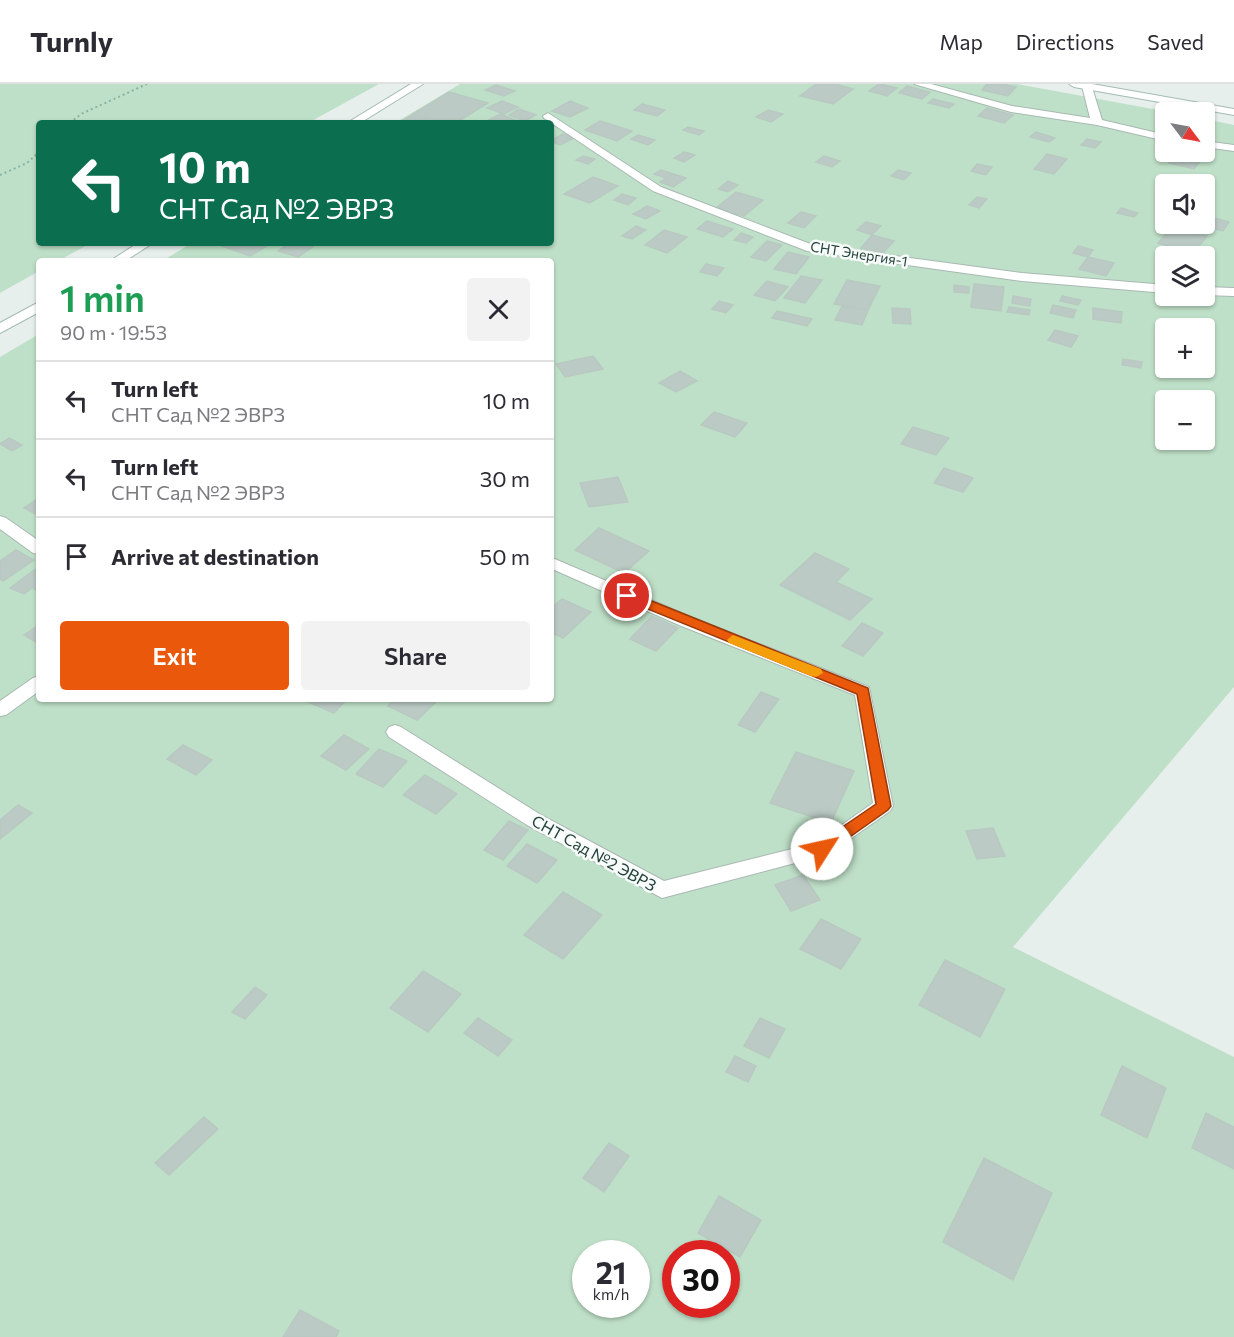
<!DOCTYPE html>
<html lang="en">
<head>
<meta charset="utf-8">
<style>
  :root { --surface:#fff; --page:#f2f2f3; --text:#2b2b33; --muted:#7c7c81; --line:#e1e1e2; --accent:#ea580c }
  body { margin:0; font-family:Commissioner,sans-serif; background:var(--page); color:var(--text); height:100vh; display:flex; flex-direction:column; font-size:22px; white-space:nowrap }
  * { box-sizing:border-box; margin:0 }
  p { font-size:20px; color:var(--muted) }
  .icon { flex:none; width:33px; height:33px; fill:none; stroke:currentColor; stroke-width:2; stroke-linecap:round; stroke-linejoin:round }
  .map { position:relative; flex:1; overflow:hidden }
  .sheet { position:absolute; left:36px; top:174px; width:518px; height:444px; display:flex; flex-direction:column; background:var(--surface); border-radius:6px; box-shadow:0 2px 4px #0004 }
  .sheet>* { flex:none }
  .guide { position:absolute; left:36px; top:36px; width:518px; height:126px; border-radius:6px; box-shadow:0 2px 4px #0004; background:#0b6e4f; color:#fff; overflow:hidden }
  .needle { width:39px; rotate:122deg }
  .tools { position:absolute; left:1155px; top:18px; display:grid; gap:12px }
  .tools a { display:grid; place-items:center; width:60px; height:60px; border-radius:6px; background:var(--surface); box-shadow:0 2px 4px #0004; font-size:30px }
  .speed { position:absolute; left:572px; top:1156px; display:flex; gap:12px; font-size:30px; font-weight:700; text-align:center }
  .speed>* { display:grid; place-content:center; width:78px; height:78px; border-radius:50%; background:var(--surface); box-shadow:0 2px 4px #0004; line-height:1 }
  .speed small { font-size:15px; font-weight:400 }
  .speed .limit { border:9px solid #d22; background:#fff; color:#111 }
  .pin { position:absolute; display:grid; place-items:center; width:51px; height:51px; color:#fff; margin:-26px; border:3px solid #fff; border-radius:50%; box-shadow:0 2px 6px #0007 }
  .me { position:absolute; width:66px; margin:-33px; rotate:55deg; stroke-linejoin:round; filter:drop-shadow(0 0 4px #0008) }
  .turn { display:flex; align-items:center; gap:21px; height:126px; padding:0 24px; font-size:27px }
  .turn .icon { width:78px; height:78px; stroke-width:2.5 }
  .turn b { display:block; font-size:42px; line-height:51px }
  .round { display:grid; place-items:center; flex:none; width:63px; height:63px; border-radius:6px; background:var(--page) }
  .headline { display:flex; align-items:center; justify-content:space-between; height:102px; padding:0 24px }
  h1 { font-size:36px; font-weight:600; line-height:45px; color:#1e9e55 }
  .action { display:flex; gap:12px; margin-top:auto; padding:12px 24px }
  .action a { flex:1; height:69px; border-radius:6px; background:var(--accent); color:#fff; font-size:24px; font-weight:600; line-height:69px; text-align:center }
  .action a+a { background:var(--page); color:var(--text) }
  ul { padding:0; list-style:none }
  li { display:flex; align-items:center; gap:18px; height:78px; padding:0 24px; border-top:2px solid var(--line) }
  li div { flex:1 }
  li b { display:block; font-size:22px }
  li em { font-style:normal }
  header { display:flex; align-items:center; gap:36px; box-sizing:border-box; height:84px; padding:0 30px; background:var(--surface); border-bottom:2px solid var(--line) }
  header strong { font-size:28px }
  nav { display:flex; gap:33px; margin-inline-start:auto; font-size:21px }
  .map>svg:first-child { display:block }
  .green { fill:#bfe0c8; fill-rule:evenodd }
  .building { fill:#bbcac4; stroke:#b8c9c2; stroke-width:1.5 }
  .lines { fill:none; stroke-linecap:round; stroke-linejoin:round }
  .lane-casing { stroke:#a8b8b2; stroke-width:2 }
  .street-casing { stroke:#a8b8b2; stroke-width:2 }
  .secondary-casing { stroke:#a4bbb3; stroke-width:2 }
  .path { stroke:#86b3a5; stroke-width:2; stroke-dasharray:2 3; stroke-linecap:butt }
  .lane { fill:#fff; fill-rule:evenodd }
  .street { fill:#fff; fill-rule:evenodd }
  .secondary { fill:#fff; fill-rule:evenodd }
  .route { fill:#ea580c; stroke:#983908; stroke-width:1.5 }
  .slow { fill:#f59e0b }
  .labels { text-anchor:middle; stroke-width:5; stroke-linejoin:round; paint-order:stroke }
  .far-street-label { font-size:14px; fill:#24423a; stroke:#f7fbf9 }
  .street-label { font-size:16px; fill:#24423a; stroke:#f7fbf9 }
</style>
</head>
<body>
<header>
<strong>Turnly</strong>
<nav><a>Map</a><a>Directions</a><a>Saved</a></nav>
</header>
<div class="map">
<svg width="1234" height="1253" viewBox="0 0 1234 1253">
  <rect width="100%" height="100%" fill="#e6efeb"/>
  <g class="green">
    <polygon points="0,0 379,0 308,39 39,39 39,159 91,159 58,177 39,177 39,187 0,209"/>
    <path d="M460 0H1017L1169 28H1166V68H1204L1205 35 1234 41V603L1013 863 1234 973V1253H0V273L39 250V615H550V177H162L192 159H550V39H395ZM1166 100H1204V140H1166ZM1166 172H1204V212H1166ZM1166 244H1204V284H1166ZM1166 316H1204V356H1166ZM585 1170H636V1221H585ZM675 1170H726V1221H675Z"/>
  </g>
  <g class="building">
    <polygon points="816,0 835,0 853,5 833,20 800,12"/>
    <polygon points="879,0 880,0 897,4 887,12 869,7"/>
    <polygon points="987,0 1003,0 1016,3 1008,12 982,6"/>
    <polygon points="496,1 515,7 504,12 485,6"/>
    <polygon points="907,2 930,8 922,15 899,9"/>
    <polygon points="449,8 488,19 456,39 444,39 413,30"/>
    <polygon points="933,15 954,20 949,24 928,19"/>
    <polygon points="502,17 518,23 504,30 487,24"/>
    <polygon points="570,17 588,24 570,33 552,27"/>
    <polygon points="642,20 665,26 657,32 634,26"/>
    <polygon points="987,24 1013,31 1004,39 978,32"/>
    <polygon points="519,25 536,31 525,37 509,31"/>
    <polygon points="768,26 783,30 771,38 756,33"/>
    <polygon points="500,30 518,37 514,39 483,39"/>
    <polygon points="412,31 440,39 398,39"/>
    <polygon points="600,37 632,47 617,57 585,46"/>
    <polygon points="688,43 704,47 699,51 683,46"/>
    <polygon points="1036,48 1055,54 1049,58 1030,53"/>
    <polygon points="563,50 574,54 560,61 550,57"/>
    <polygon points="638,51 655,56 648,61 631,55"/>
    <polygon points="1087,55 1101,58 1095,64 1081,61"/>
    <polygon points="684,68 695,71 684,78 674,74"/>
    <polygon points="1178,68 1203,74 1194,85 1169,79"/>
    <polygon points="1047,70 1067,75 1054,90 1034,85"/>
    <polygon points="583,72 595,75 588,80 576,76"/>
    <polygon points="824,72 840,77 832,83 816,78"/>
    <polygon points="977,80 992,83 986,91 971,87"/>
    <polygon points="661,86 686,94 673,103 660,98 666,94 654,90"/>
    <polygon points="898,86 911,89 904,96 891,92"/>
    <polygon points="593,93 618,102 590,119 564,110"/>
    <polygon points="728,97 738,101 728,108 718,105"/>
    <polygon points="736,108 763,116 744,132 716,124"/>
    <polygon points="622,110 636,114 628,121 614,116"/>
    <polygon points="977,113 987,115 979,124 969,121"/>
    <polygon points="647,122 660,127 646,135 633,130"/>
    <polygon points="1121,124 1138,129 1134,133 1117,129"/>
    <polygon points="801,128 816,132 804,144 788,139"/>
    <polygon points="1207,132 1229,138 1223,147 1200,141 1204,140"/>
    <polygon points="707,137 733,145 723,153 697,145"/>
    <polygon points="866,138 881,142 872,151 857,146"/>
    <polygon points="636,142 646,146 632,155 622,152"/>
    <polygon points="1172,143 1207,152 1194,169 1158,159"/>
    <polygon points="664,146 687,153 667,169 645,161"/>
    <polygon points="741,149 753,153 746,159 734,156"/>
    <polygon points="872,151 894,157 883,169 861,164"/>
    <polygon points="767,157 782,161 766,177 751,173"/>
    <polygon points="218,159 272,159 250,172 216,160"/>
    <polygon points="290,159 318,159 298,173 278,167"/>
    <polygon points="1078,162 1093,166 1088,173 1073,169"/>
    <polygon points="788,168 809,173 796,190 774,185"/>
    <polygon points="1088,173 1114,179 1106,192 1079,185"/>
    <polygon points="706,180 724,184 717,192 700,188"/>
    <polygon points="801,192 822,196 805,219 784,214"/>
    <polygon points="847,196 880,202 868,226 834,220"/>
    <polygon points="767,197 788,203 775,217 754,211"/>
    <polygon points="974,200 1004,203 1001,227 971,223"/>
    <polygon points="954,201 969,203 969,209 954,208"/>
    <polygon points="1013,212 1031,215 1030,222 1012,219"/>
    <polygon points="1062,212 1081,216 1078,221 1060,217"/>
    <polygon points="719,217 733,221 726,229 712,225"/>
    <polygon points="1053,221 1076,226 1073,234 1050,229"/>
    <polygon points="842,222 868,226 862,241 835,236"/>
    <polygon points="1009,223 1030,226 1029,231 1007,228"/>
    <polygon points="892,224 910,225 911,240 893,239"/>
    <polygon points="1093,224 1122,228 1121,239 1093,235"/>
    <polygon points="777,227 812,235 807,242 772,234"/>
    <polygon points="1195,237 1210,240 1208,249 1204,249 1204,244 1193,244"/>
    <polygon points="1055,246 1078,252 1071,263 1048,256"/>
    <polygon points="593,272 603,285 565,293 556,280"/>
    <polygon points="1123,275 1142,278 1141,284 1122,281"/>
    <polygon points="680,287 697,297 676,308 659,299"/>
    <polygon points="714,328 747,339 735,353 701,341"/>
    <polygon points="913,343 949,354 936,371 901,360"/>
    <polygon points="9,354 22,361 12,367 0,360"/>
    <polygon points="944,384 973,394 963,408 934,399"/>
    <polygon points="618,393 628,418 589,423 580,399"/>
    <polygon points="39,414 39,432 24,424"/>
    <polygon points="599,444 649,467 624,489 575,466"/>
    <polygon points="16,466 34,476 3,497 0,495 0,477"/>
    <polygon points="815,469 849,485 836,498 872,515 850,536 780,501"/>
    <polygon points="34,486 39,488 39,507 32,504 24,510 10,504"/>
    <polygon points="562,515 591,528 563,554 550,548 550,525"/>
    <polygon points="652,532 678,544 656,567 630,555"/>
    <polygon points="862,539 883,549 863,572 842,562"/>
    <polygon points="39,541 39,560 24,551"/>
    <polygon points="761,608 779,615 755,648 738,641"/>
    <polygon points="301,615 347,615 334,629"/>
    <polygon points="395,615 439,615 417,636 388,622"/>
    <polygon points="344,651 369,665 346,686 321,672"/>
    <polygon points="183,661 212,676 196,691 167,675"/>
    <polygon points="379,665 407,677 383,703 356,690"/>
    <polygon points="796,668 854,687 831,739 770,719"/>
    <polygon points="425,691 457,710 436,730 403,711"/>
    <polygon points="18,721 32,729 0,755 0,736"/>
    <polygon points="509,737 528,746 503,776 484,766"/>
    <polygon points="993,744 1005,772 977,775 966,747"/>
    <polygon points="527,760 557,776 537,799 507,782"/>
    <polygon points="803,791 820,816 791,827 775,801"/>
    <polygon points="563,808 602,831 563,875 524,851"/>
    <polygon points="821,835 861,855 841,885 800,865"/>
    <polygon points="945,876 1005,905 980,953 919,921"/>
    <polygon points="423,887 461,910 428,948 390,924"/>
    <polygon points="255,903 267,911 245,935 232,928"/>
    <polygon points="478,934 512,956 498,972 464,949"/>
    <polygon points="760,934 785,945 769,974 744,962"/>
    <polygon points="735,972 756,982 748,998 726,988"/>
    <polygon points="1122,982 1166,1004 1147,1054 1101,1031"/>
    <polygon points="1206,1029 1234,1043 1234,1085 1192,1064"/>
    <polygon points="204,1033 218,1045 169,1091 155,1079"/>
    <polygon points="609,1059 629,1072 604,1108 583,1094"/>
    <polygon points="984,1074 1052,1109 1013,1196 943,1158"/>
    <polygon points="719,1112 761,1136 740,1173 698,1149"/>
    <polygon points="300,1226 339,1247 336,1253 283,1253"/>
  </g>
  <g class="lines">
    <defs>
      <polygon id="lane" points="0,432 6,434 39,457 39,470 33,469 0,445"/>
      <g id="street">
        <polygon points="914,0 931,0 1012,22 1090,34 1082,2 1091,0 1102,36 1166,51 1166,57 1097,41 1011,28"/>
        <polygon points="548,29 661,103 813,161 1022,189 1166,201 1166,209 1022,197 807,167 653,107 544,34 543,32"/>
        <polygon points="1204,57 1234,61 1234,67 1204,63"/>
        <polygon points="1204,203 1234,204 1234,212 1204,211"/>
        <polygon points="550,473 691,533 869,603 893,722 890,727 829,770 662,814 527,741 389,653 386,648 389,643 395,641 401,643 541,731 664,797 816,759 873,719 855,611 679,541 550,484"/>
        <polygon points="39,592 39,607 6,631 0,632 0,617 33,594"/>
      </g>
      <g id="secondary">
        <polygon points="411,0 423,0 360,39 347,39"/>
        <polygon points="1069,0 1092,0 1234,25 1234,31 1074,3"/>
        <polygon points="138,159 153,159 125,177 110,177"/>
        <polygon points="39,218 39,228 0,249 0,239"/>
      </g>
    </defs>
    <use href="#lane" class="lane-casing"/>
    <use href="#street" class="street-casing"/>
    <use href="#secondary" class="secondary-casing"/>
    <g class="path">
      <polyline points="70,39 81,30 147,0"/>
      <polyline points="0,91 27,79 39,68"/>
    </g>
    <use href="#lane" class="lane"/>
    <use href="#street" class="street"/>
    <use href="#secondary" class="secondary"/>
  </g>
  <polygon class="route" points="627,507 868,604 891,722 888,726 827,769 816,769 814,765 816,761 876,720 857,610 623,515 621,512 623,509"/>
  <polygon class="slow" points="733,551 821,585 823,589 816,593 811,592 729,559 727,556"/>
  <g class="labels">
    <g class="far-street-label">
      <text transform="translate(859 170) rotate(9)" y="5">СНТ Энергия-1</text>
    </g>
    <g class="street-label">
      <text transform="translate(594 769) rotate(29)" y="6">СНТ Сад №2 ЭВРЗ</text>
    </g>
  </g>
</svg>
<div class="tools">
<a><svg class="needle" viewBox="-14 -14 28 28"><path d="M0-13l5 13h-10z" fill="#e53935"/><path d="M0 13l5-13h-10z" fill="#7c7c81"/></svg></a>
<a><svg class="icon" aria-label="sound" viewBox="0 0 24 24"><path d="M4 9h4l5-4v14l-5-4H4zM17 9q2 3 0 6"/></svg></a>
<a><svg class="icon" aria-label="layers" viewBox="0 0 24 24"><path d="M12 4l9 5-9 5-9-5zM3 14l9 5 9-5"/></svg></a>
<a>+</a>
<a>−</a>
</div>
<div class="speed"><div>21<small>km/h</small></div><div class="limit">30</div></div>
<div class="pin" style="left:627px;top:512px;background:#d93025"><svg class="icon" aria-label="arrive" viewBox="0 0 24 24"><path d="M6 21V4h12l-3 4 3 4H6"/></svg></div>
<svg class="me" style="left:822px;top:765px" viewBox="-20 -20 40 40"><circle r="19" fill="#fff"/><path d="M0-13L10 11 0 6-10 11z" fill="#ea580c"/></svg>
<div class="guide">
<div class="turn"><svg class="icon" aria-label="left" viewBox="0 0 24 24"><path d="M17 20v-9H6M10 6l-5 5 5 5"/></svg><div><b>10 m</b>СНТ Сад №2 ЭВРЗ</div></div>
</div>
<section class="sheet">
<div class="headline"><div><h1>1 min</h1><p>90 m · 19:53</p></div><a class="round"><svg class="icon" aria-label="close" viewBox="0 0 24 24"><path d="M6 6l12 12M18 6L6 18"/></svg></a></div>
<ul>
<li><svg class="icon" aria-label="left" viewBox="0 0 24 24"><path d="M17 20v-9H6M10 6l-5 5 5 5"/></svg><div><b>Turn left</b><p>СНТ Сад №2 ЭВРЗ</p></div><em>10 m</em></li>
<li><svg class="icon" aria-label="left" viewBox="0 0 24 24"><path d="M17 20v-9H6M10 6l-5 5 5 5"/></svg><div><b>Turn left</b><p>СНТ Сад №2 ЭВРЗ</p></div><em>30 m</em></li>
<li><svg class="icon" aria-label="arrive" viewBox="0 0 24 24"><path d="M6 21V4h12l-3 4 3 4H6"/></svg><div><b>Arrive at destination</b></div><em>50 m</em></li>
</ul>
<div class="action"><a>Exit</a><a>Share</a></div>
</section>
</div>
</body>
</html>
